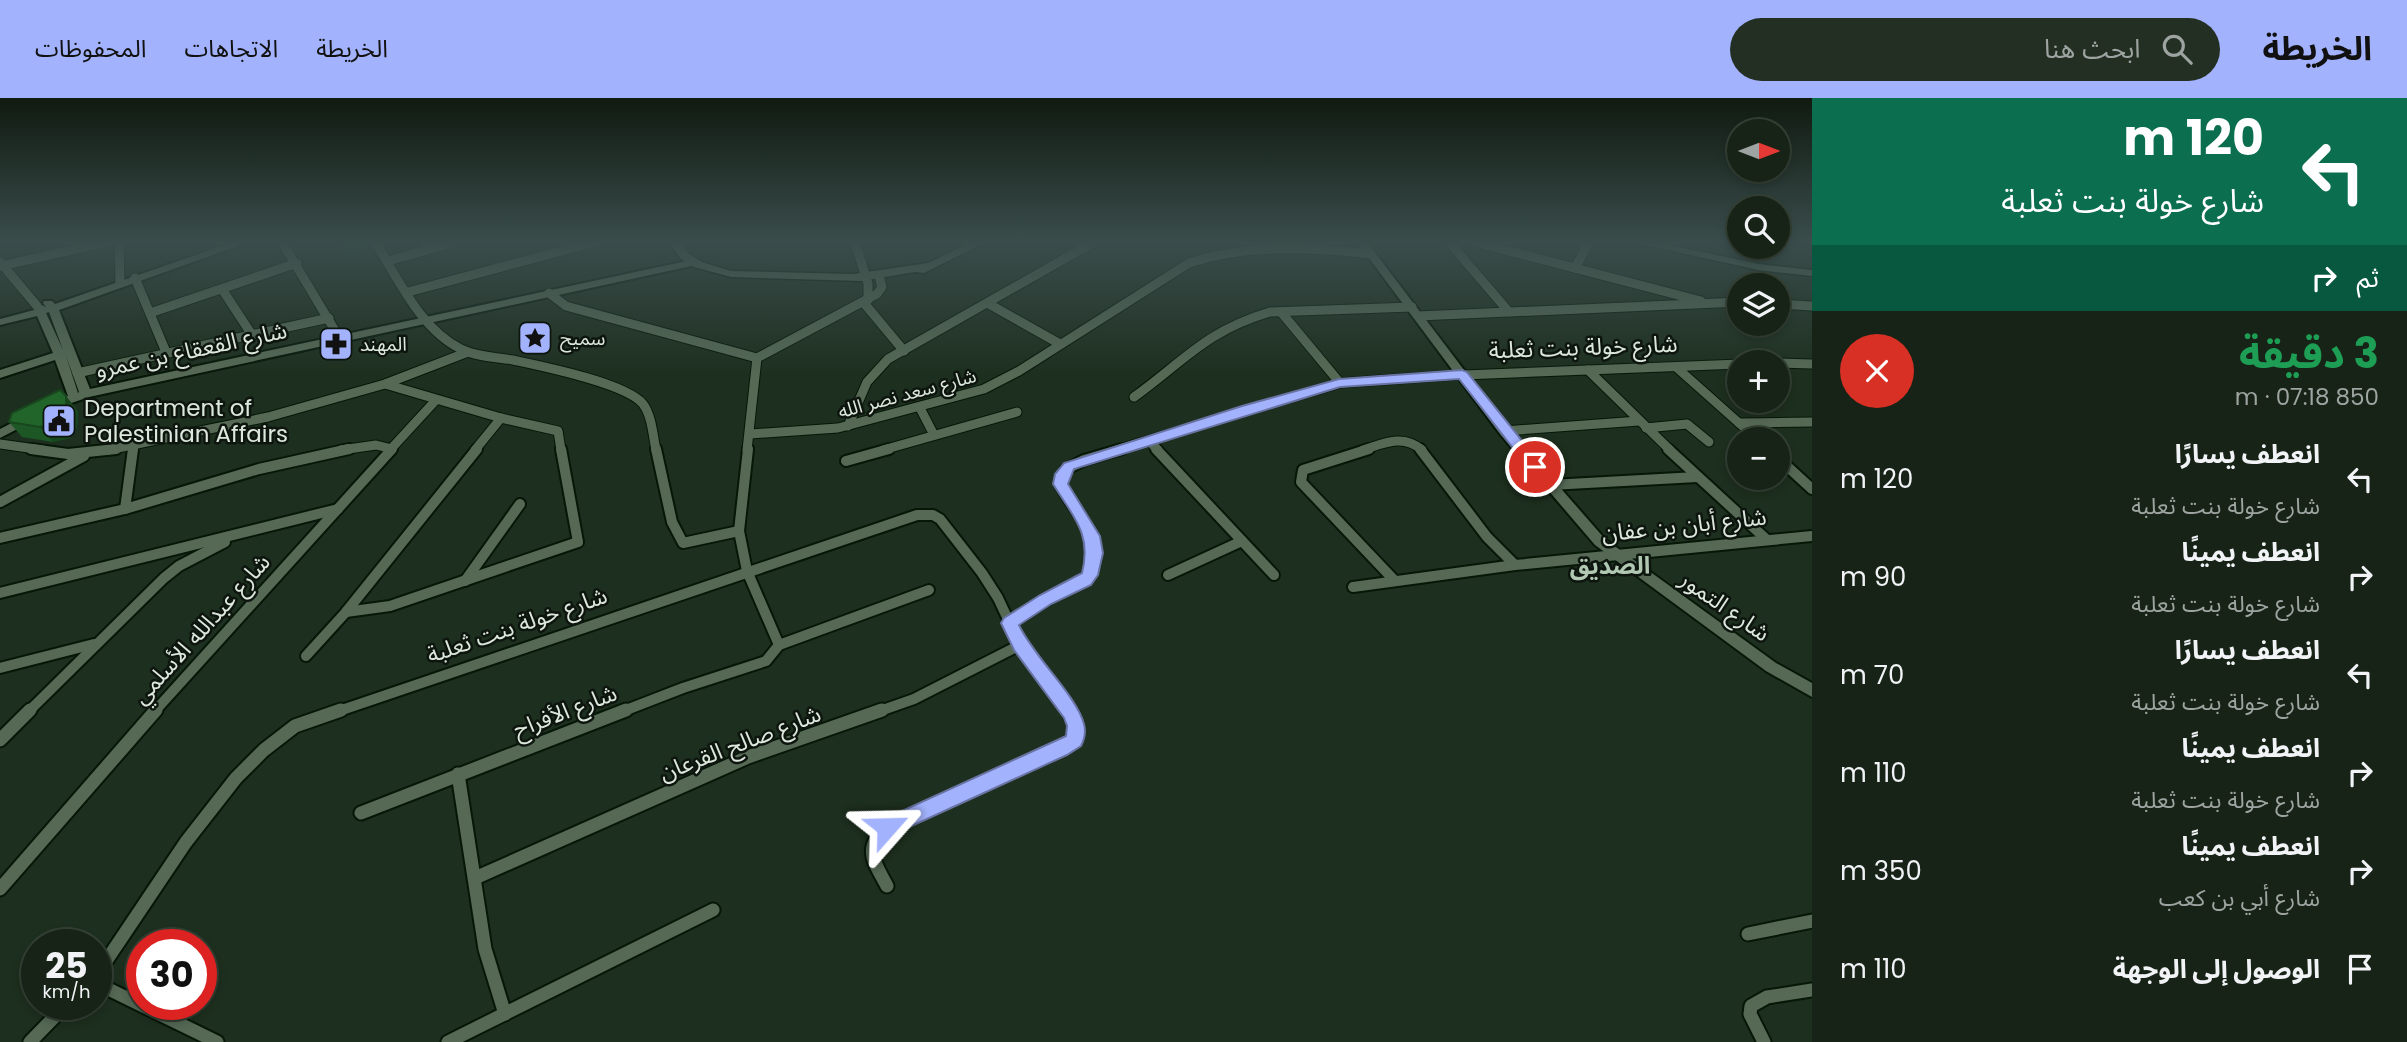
<!DOCTYPE html>
<html lang="ar">
<head>
<meta charset="utf-8">
<style>
  :root { --surface:#162316; --page:#232f23; --text:#f1f3f6; --muted:#9ea4a1; --line:#354035; --accent:#a2b2fd }
  body { margin:0; font-family:Poppins,"Noto Sans Arabic",sans-serif; background:var(--page); color:var(--text); direction:rtl; height:100vh; display:flex; flex-direction:column; font-size:26px; white-space:nowrap }
  * { box-sizing:border-box; margin:0 }
  p { font-size:23px; color:var(--muted) }
  .icon { flex:none; width:38px; height:38px; fill:none; stroke:currentColor; stroke-width:2; stroke-linecap:round; stroke-linejoin:round }
  .map { position:relative; flex:1; overflow:hidden; direction:ltr }
  .drawer { display:flex; flex-direction:column; background:var(--surface); width:595px }
  .drawer>* { flex:none }
  .hud { background:#0b6e4f; color:#fff; overflow:hidden }
  .needle { width:46px; rotate:90deg }
  .buttons { position:absolute; left:1727px; top:21px; display:grid; gap:14px }
  .buttons a { display:grid; place-items:center; width:63px; height:63px; border-radius:50%; background:var(--surface); box-shadow:0 4px 10px #0003,0 0 0 2px var(--line); font-size:35px }
  .speed { position:absolute; left:21px; top:831px; display:flex; gap:14px; font-size:35px; font-weight:700; text-align:center }
  .speed>* { display:grid; place-content:center; width:91px; height:91px; border-radius:50%; background:var(--surface); box-shadow:0 4px 10px #0003,0 0 0 2px var(--line); line-height:1 }
  .speed small { font-size:18px; font-weight:400 }
  .speed .limit { border:10px solid #d22; background:#fff; color:#111 }
  .pin { position:absolute; display:grid; place-items:center; width:60px; height:60px; color:#fff; margin:-30px; border:4px solid #fff; border-radius:50%; box-shadow:0 2px 7px #0007 }
  .me { position:absolute; width:77px; margin:-38px; rotate:65deg; stroke-linejoin:round; filter:drop-shadow(0 0 5px #0008) }
  .turn { display:flex; align-items:center; gap:24px; height:147px; padding:0 28px; font-size:32px }
  .turn .icon { width:91px; height:91px; stroke-width:2.5 }
  .turn b { display:block; font-size:49px; line-height:60px }
  .then { display:flex; align-items:center; height:66px; padding:0 28px; background:#0003; gap:14px; font-size:26px }
  .round { display:grid; place-items:center; flex:none; width:74px; height:74px; border-radius:37px; background:var(--page) }
  .summary { display:flex; align-items:center; justify-content:space-between; height:119px; padding:0 28px }
  h1 { font-size:42px; font-weight:700; line-height:52px; color:#1e9e55 }
  ul { padding:0; list-style:none }
  li { display:flex; align-items:center; gap:21px; height:98px; padding:0 28px }
  li div { flex:1 }
  li b { display:block; font-size:26px }
  li em { font-style:normal }
  header { display:flex; align-items:center; gap:42px; box-sizing:border-box; height:98px; padding:0 35px; background:var(--accent); color:#111 }
  header strong { font-size:33px }
  nav { display:flex; gap:38px; margin-inline-start:auto; font-size:24px }
  .search { width:490px; height:63px; background:var(--page); display:flex; align-items:center; gap:18px; box-sizing:border-box; padding:0 24px; border-radius:38px; color:var(--muted); font-size:26px }
  main { display:flex; flex:1; min-height:0 }
  .map>svg:first-child { display:block }
  .lines { fill:none; stroke-linecap:round; stroke-linejoin:round }
  .minor-far2-casing { stroke:#061708; stroke-width:11 }
  .minor-far1-casing { stroke:#061708; stroke-width:14 }
  .minor-casing { stroke:#061708; stroke-width:17 }
  .tertiary-casing { stroke:#061708; stroke-width:4 }
  .secondary-casing { stroke:#061708; stroke-width:3 }
  .minor-far2 { stroke:#556955; stroke-width:9 }
  .minor-far1 { stroke:#556955; stroke-width:10 }
  .minor { stroke:#556955; stroke-width:13 }
  .tertiary { fill:#556955; fill-rule:evenodd }
  .secondary { fill:#556955; fill-rule:evenodd }
  .wall { fill:#1d5725 }
  .shaded-wall { fill:#18471e }
  .building { fill:#22652b; stroke:#18471e; stroke-width:2 }
  .route { fill:#a2b2fd; stroke:#6974a4; stroke-width:2 }
  .labels { text-anchor:middle; stroke-width:5; stroke-linejoin:round; paint-order:stroke }
  .far-poi-label { font-size:19px; fill:#dde8dd; stroke:#0d150e; text-anchor:start }
  .far-street-label { font-size:19px; fill:#dde8dd; stroke:#0d150e }
  .street-label { font-size:23px; fill:#dde8dd; stroke:#0d150e }
  .poi-label { font-size:23px; fill:#dde8dd; stroke:#0d150e; text-anchor:start }
  .neighbourhood-label { font-size:24px; font-weight:bold; fill:#b1c8b2; stroke:#0d150e }
</style>
</head>
<body>
<header>
<strong>الخريطة</strong>
<div class="search"><svg class="icon" aria-label="search" viewBox="0 0 24 24"><circle cx="10" cy="10" r="6"/><path d="M15 15l6 6"/></svg>ابحث هنا</div>
<nav><a>الخريطة</a><a>الاتجاهات</a><a>المحفوظات</a></nav>
</header>
<main>
<section class="drawer">
<div class="hud">
<div class="turn"><svg class="icon" aria-label="left" viewBox="0 0 24 24"><path d="M17 20v-9H6M10 6l-5 5 5 5"/></svg><div><b>120 m</b>شارع خولة بنت ثعلبة</div></div>
<div class="then">ثم<svg class="icon" aria-label="right" viewBox="0 0 24 24"><path d="M7 20v-9h11M14 6l5 5-5 5"/></svg></div>
</div>
<div class="summary"><div><h1>3 دقيقة</h1><p>850 m · 07:18</p></div><a class="round" style="background:#d93025;color:#fff"><svg class="icon" aria-label="close" viewBox="0 0 24 24"><path d="M6 6l12 12M18 6L6 18"/></svg></a></div>
<ul>
<li><svg class="icon" aria-label="left" viewBox="0 0 24 24"><path d="M17 20v-9H6M10 6l-5 5 5 5"/></svg><div><b>انعطف يسارًا</b><p>شارع خولة بنت ثعلبة</p></div><em>120 m</em></li>
<li><svg class="icon" aria-label="right" viewBox="0 0 24 24"><path d="M7 20v-9h11M14 6l5 5-5 5"/></svg><div><b>انعطف يمينًا</b><p>شارع خولة بنت ثعلبة</p></div><em>90 m</em></li>
<li><svg class="icon" aria-label="left" viewBox="0 0 24 24"><path d="M17 20v-9H6M10 6l-5 5 5 5"/></svg><div><b>انعطف يسارًا</b><p>شارع خولة بنت ثعلبة</p></div><em>70 m</em></li>
<li><svg class="icon" aria-label="right" viewBox="0 0 24 24"><path d="M7 20v-9h11M14 6l5 5-5 5"/></svg><div><b>انعطف يمينًا</b><p>شارع خولة بنت ثعلبة</p></div><em>110 m</em></li>
<li><svg class="icon" aria-label="right" viewBox="0 0 24 24"><path d="M7 20v-9h11M14 6l5 5-5 5"/></svg><div><b>انعطف يمينًا</b><p>شارع أبي بن كعب</p></div><em>350 m</em></li>
<li><svg class="icon" aria-label="arrive" viewBox="0 0 24 24"><path d="M6 21V4h12l-3 4 3 4H6"/></svg><div><b>الوصول إلى الوجهة</b></div><em>110 m</em></li>
</ul>
</section>
<div class="map">
<svg width="1812" height="944" viewBox="0 0 1812 944">
  <rect width="100%" height="100%" fill="#1d2f1e"/>
  <g class="lines">
    <defs>
      <g id="minor-far2">
        <polyline points="119,144 120,185"/>
        <polyline points="282,144 340,241"/>
        <path d="M375 144C398 180 420 231 461 251 477 259 496 259 513 262 541 268 626 285 643 306 652 318 653 338 656 352"/>
        <polyline points="855,144 868,186 868,202"/>
        <polyline points="1449,144 1509,214"/>
        <polyline points="1475,144 1701,203"/>
        <polyline points="388,163 455,144"/>
        <polyline points="0,164 37,208"/>
        <polyline points="0,168 108,144"/>
        <polyline points="1575,170 1589,144"/>
        <polyline points="135,180 166,254"/>
        <polyline points="222,191 252,237"/>
        <polyline points="408,194 595,144"/>
        <polyline points="549,195 566,208 757,260"/>
        <polyline points="864,205 904,253"/>
        <polyline points="989,206 1060,246"/>
        <polyline points="1778,206 1812,208"/>
        <polyline points="1281,214 1340,285"/>
        <polyline points="150,215 297,165"/>
        <polyline points="1418,218 1740,204"/>
        <polyline points="757,260 877,196 882,189 879,178"/>
        <polyline points="1778,265 1812,266"/>
        <polyline points="1676,269 1757,341"/>
        <polyline points="1588,272 1670,352"/>
        <polyline points="77,275 329,220"/>
        <polyline points="385,286 501,320 558,333 561,352"/>
        <path d="M1134 299C1185 262 1206 233 1270 214L1412 209"/>
        <polyline points="920,310 934,337"/>
        <polyline points="1739,325 1812,324"/>
        <polyline points="848,328 867,284 888,261 1094,144"/>
        <polyline points="1646,330 1687,326 1709,344"/>
        <polyline points="1504,333 1639,323"/>
        <path d="M750 336 838 330 984 291 1019 273 1189 165C1247 146 1311 149 1371 156"/>
        <polyline points="1150,344 1158,352"/>
        <polyline points="0,346 43,352"/>
        <polyline points="108,352 268,319 385,286 468,254"/>
        <polyline points="133,352 134,347"/>
        <polyline points="341,352 376,347 392,351"/>
        <polyline points="390,352 436,302"/>
        <polyline points="475,352 501,320"/>
        <polyline points="747,352 757,260"/>
        <polyline points="883,352 1017,314"/>
        <polyline points="1116,352 1340,285 1439,278 1740,266"/>
        <path d="M1363 352C1385 345 1403 336 1422 352"/>
      </g>
      <g id="minor-far1">
        <polyline points="31,351 68,356 116,351"/>
        <polyline points="656,351 672,424 683,445 739,433"/>
        <polyline points="748,351 739,433 747,473 779,547"/>
        <polyline points="1156,351 1274,477"/>
        <polyline points="1369,351 1303,372 1301,384 1394,482"/>
        <polyline points="1420,351 1487,439 1515,467"/>
        <polyline points="1668,351 1766,441"/>
        <polyline points="1778,360 1812,391"/>
        <polyline points="846,363 889,351"/>
        <polyline points="1550,387 1697,379"/>
        <polyline points="0,404 84,358"/>
        <polyline points="125,411 133,351"/>
        <polyline points="0,440 125,411 259,371 349,351"/>
        <polyline points="1168,477 1242,443"/>
        <polyline points="465,483 520,406"/>
        <polyline points="1353,489 1515,467 1812,438"/>
        <polyline points="0,495 338,411"/>
        <polyline points="346,514 390,508 578,444 561,351"/>
        <path d="M1010 525C1023 518 1033 508 1046 501 1075 486 1109 478 1091 437 1083 419 1069 404 1060 386L1065 372 1084 362 1122 351"/>
        <polyline points="779,547 929,492"/>
        <polyline points="306,558 346,514 477,351"/>
        <polyline points="0,570 94,546"/>
        <polyline points="28,614 164,480 179,468 225,444"/>
        <polyline points="154,614 392,351"/>
        <polyline points="336,614 917,417 933,417 940,421 982,475 998,500 1020,547 1070,614"/>
        <polyline points="621,614 683,590 766,563 779,547"/>
        <polyline points="877,614 914,601 1020,547"/>
      </g>
      <g id="minor">
        <polyline points="0,642 30,612"/>
        <polyline points="458,676 485,851 505,916"/>
        <polyline points="361,715 626,612"/>
        <polyline points="475,780 748,659 882,612"/>
        <path d="M887 788C874 763 862 751 887 729L1060 652 1074 642 1076 628 1068 612"/>
        <polyline points="0,791 156,612"/>
        <polyline points="1748,836 1812,823"/>
        <polyline points="96,878 186,744 236,680 264,652 295,628 341,612"/>
        <polyline points="96,885 217,944"/>
        <polyline points="30,944 67,906"/>
        <polyline points="448,944 713,812"/>
        <polyline points="1764,944 1750,916 1751,908 1767,899 1812,892"/>
      </g>
      <g id="tertiary">
        <path d="M233 144H249L59 212 90 291 696 161 701 164 696 167 89 299 54 311 50 310V304L68 298 55 262 0 280V272L53 255 37 218 0 227V221L34 212 33 206 37 205 46 209 43 205 44 203H52L55 206ZM49 214 63 252 46 215ZM66 258 79 294 78 295Z"/>
        <polygon points="1357,144 1367,144 1508,330 1605,441 1776,565 1812,585 1812,599 1766,573 1595,447 1500,336"/>
        <polygon points="29,316 33,317 35,320 33,323 0,340 0,331"/>
      </g>
      <g id="secondary">
        <polygon points="669,144 680,144 688,155 702,164 731,173 853,176 928,165 971,144 986,144 924,175 915,174 861,183 731,179 694,169 680,160"/>
        <polygon points="1631,144 1655,144 1759,166 1812,172 1812,178 1759,172"/>
      </g>
    </defs>
    <use href="#minor-far2" class="minor-far2-casing"/>
    <use href="#minor-far1" class="minor-far1-casing"/>
    <use href="#minor" class="minor-casing"/>
    <use href="#tertiary" class="tertiary-casing"/>
    <use href="#secondary" class="secondary-casing"/>
    <use href="#minor-far2" class="minor-far2"/>
    <use href="#minor-far1" class="minor-far1"/>
    <use href="#minor" class="minor"/>
    <use href="#tertiary" class="tertiary"/>
    <use href="#secondary" class="secondary"/>
  </g>
  <g class="wall">
    <polygon points="340,144 365,144 368,151 349,157"/>
    <polygon points="78,313 77,329 70,340 53,344 22,339 9,324"/>
  </g>
  <g class="shaded-wall">
    <polygon points="365,144 368,151 349,157 345,150"/>
    <polygon points="66,298 78,313 77,329 70,340 53,344 40,329"/>
  </g>
  <g class="building">
    <polygon points="341,144 364,144 345,150"/>
    <polygon points="60,292 66,298 66,314 58,325 40,329 9,324 12,315"/>
  </g>
  <linearGradient id="sky" x2="0" y2="1"><stop stop-color="#101a10"/><stop offset="0.52" stop-color="#3a4d4c"/><stop offset="1" stop-color="#3a4d4c" stop-opacity="0"/></linearGradient>
  <rect width="1812" height="277" fill="url(#sky)"/>
  <path class="route" d="M1462 272 1467 274 1540 365 1542 369 1540 372H1530L1459 281 1340 289 1074 371 1068 386 1100 438 1103 455 1098 477 1091 487 1051 506 1019 527C1034 559 1077 598 1084 626 1086 633 1084 642 1081 648L1067 657 894 736 887 738 880 736 877 729 880 723 1066 638 1067 628 1064 620 1014 552 1001 525 1004 520 1040 497 1082 475C1092 435 1073 419 1053 386L1055 376 1064 365 1242 308 1339 281Z"/>
  <defs>
    <symbol id="sight-square" viewBox="-11 -11 22 22"><rect x="-9" y="-9" width="18" height="18" rx="4" fill="#a2b2fd" stroke="#0d150e"/><path d="M0-6L1.8-2.2L6-1.7L2.9 1.2L3.7 5.4L0 3.3L-3.7 5.4L-2.9 1.2L-6-1.7L-1.8-2.2Z" fill="#111"/></symbol>
    <symbol id="pharmacy-square" viewBox="-11 -11 22 22"><rect x="-9" y="-9" width="18" height="18" rx="4" fill="#a2b2fd" stroke="#0d150e"/><path d="M-2-6h4v4h4v4h-4v4h-4v-4h-4v-4h4Z" fill="#111"/></symbol>
    <symbol id="civic-square" viewBox="-11 -11 22 22"><rect x="-9" y="-9" width="18" height="18" rx="4" fill="#a2b2fd" stroke="#0d150e"/><path d="M-.6-6.5H3V-4.5H.6V-3L4-1V1h2V6H-6V1h2V-1L-.6-3ZM-1.2 2.5V6h2.4V2.5Z" fill="#111"/></symbol>
  </defs>
  <g fill-rule="evenodd">
    <use href="#sight-square" x="516" y="221" width="38" height="38"/>
    <use href="#pharmacy-square" x="317" y="227" width="38" height="38"/>
    <use href="#civic-square" x="40" y="304" width="38" height="38"/>
  </g>
  <g class="labels">
    <g class="far-poi-label">
      <text x="560" y="247">سميح</text>
      <text x="360" y="253">المهند</text>
    </g>
    <g class="far-street-label">
      <text transform="translate(907 295) rotate(-15)" y="7">شارع سعد نصر الله</text>
    </g>
    <g class="street-label">
      <text transform="translate(1583 249) rotate(-2)" y="8">شارع خولة بنت ثعلبة</text>
      <text transform="translate(191 252) rotate(-12)" y="8">شارع القعقاع بن عمرو</text>
      <text transform="translate(1684 427) rotate(-6)" y="8">شارع أبان بن عفان</text>
      <text transform="translate(1725 508) rotate(35)" y="8">شارع التمور</text>
      <text transform="translate(517 527) rotate(-19)" y="8">شارع خولة بنت ثعلبة</text>
      <text transform="translate(201 531) rotate(-48)" y="8">شارع عبدالله الأسلمي</text>
      <text transform="translate(565 613) rotate(-21)" y="8">شارع الأفراح</text>
      <text transform="translate(740 645) rotate(-21)" y="8">شارع صالح القرعان</text>
    </g>
    <g class="poi-label">
      <text x="84" y="318">Department of<tspan x="84" dy="26">Palestinian Affairs</tspan></text>
    </g>
    <g class="neighbourhood-label">
      <text x="1610" y="476">الصديق</text>
    </g>
  </g>
</svg>
<div class="buttons">
<a><svg class="needle" viewBox="-14 -14 28 28"><path d="M0-13l5 13h-10z" fill="#e53935"/><path d="M0 13l5-13h-10z" fill="#9ea4a1"/></svg></a>
<a><svg class="icon" aria-label="search" viewBox="0 0 24 24"><circle cx="10" cy="10" r="6"/><path d="M15 15l6 6"/></svg></a>
<a><svg class="icon" aria-label="layers" viewBox="0 0 24 24"><path d="M12 4l9 5-9 5-9-5zM3 14l9 5 9-5"/></svg></a>
<a>+</a>
<a>−</a>
</div>
<div class="speed"><div>25<small>km/h</small></div><div class="limit">30</div></div>
<div class="pin" style="left:1535px;top:369px;background:#d93025"><svg class="icon" aria-label="arrive" viewBox="0 0 24 24"><path d="M6 21V4h12l-3 4 3 4H6"/></svg></div>
<svg class="me" style="left:887px;top:729px" viewBox="-20 -20 40 40"><path d="M0-17L14 15 0 8-14 15z" fill="#a2b2fd" stroke="#fff" stroke-width="4"/></svg>
</div>
</main>
</body>
</html>
